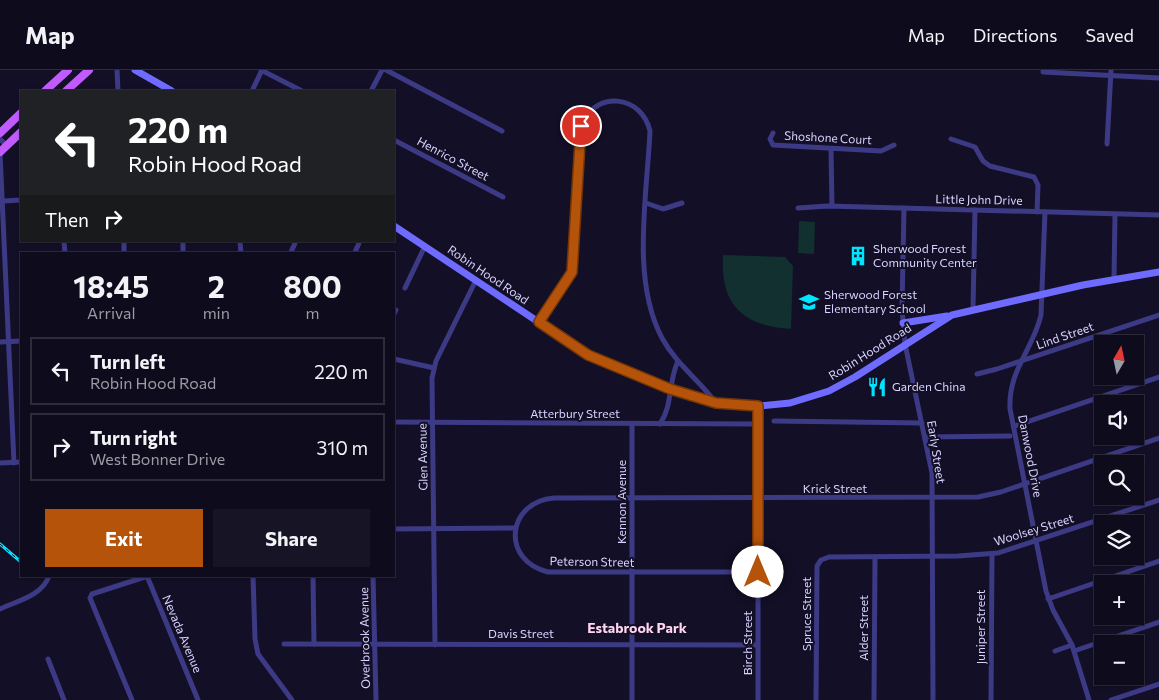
<!DOCTYPE html>
<html lang="en">
<head>
<meta charset="utf-8">
<style>
  :root { --surface:#0e0b1c; --page:#171425; --text:#f1f3f6; --muted:#9b9ba3; --line:#2e2b3b; --accent:#b45309 }
  body { margin:0; font-family:Commissioner,sans-serif; background:var(--page); color:var(--text); height:100vh; display:flex; flex-direction:column; font-size:19px; white-space:nowrap }
  * { box-sizing:border-box; margin:0 }
  p { font-size:16px; color:var(--muted) }
  .icon { flex:none; width:28px; height:28px; fill:none; stroke:currentColor; stroke-width:2; stroke-linecap:round; stroke-linejoin:round }
  .map { position:relative; flex:1; overflow:hidden }
  .side { position:absolute; left:20px; top:182px; width:375px; height:325px; display:flex; flex-direction:column; background:var(--surface); border-radius:0px; box-shadow:0 1px 4px #0004,0 0 0 1px var(--line) }
  .side>* { flex:none }
  .banner { position:absolute; left:20px; top:20px; width:375px; height:152px; border-radius:0px; box-shadow:0 1px 4px #0004,0 0 0 1px var(--line); background:#202124; color:#fff; overflow:hidden }
  .needle { width:32px; rotate:9deg }
  .controls { position:absolute; left:1094px; top:265px; display:grid; gap:10px }
  .controls a { display:grid; place-items:center; width:50px; height:50px; border-radius:0px; background:var(--surface); box-shadow:0 1px 4px #0004,0 0 0 1px var(--line); font-size:25px }
  .pin { position:absolute; display:grid; place-items:center; width:42px; height:42px; color:#fff; margin:-21px; border:2px solid #fff; border-radius:50%; box-shadow:0 1px 5px #0007 }
  .me { position:absolute; width:55px; margin:-28px; rotate:0deg; stroke-linejoin:round; filter:drop-shadow(0 0 4px #0008) }
  .turn { display:flex; align-items:center; gap:18px; height:105px; padding:0 25px; font-size:22px }
  .turn .icon { width:65px; height:65px; stroke-width:2.5 }
  .turn b { display:block; font-size:35px; line-height:42px }
  .then { display:flex; align-items:center; height:48px; padding:0 25px; background:#0003; gap:10px; font-size:19px }
  .eta { display:flex; justify-content:space-evenly; align-items:center; height:85px; text-align:center }
  .eta b { font-size:30px; font-weight:700; line-height:35px }
  .button { display:flex; gap:10px; margin-top:auto; padding:10px 25px }
  .button a { flex:1; height:58px; border-radius:0px; background:var(--accent); color:#fff; font-size:20px; font-weight:700; line-height:58px; text-align:center }
  .button a+a { background:var(--page); color:var(--text) }
  ul { padding:0; list-style:none }
  li { display:flex; align-items:center; gap:15px; height:68px; margin:0 10px 8px; padding:0 15px; border:2px solid var(--line); border-radius:0px }
  li div { flex:1 }
  li b { display:block; font-size:19px }
  li em { font-style:normal }
  header { display:flex; align-items:center; gap:30px; box-sizing:border-box; height:70px; padding:0 25px; background:var(--surface); border-bottom:1px solid var(--line) }
  header strong { font-size:24px }
  nav { display:flex; gap:28px; margin-inline-start:auto; font-size:18px }
  .map>svg:first-child { display:block }
  .garden { fill:#12302f }
  .lines { fill:none; stroke-linecap:round; stroke-linejoin:round }
  .street { stroke:#3d3a85; stroke-width:5 }
  .secondary { stroke:#6f6bff; stroke-width:7 }
  .primary { stroke:#c25bff; stroke-width:8 }
  .rail-casing { stroke:#00e5ff; stroke-width:3 }
  .rail { stroke:#130f26; stroke-width:1; stroke-dasharray:4; stroke-linecap:butt }
  .route-casing { stroke:#753606; stroke-width:12 }
  .route { stroke:#b45309; stroke-width:9 }
  .labels { text-anchor:middle; stroke-width:4; stroke-linejoin:round; paint-order:stroke }
  .street-label { font-size:12px; fill:#d9d4ff; stroke:#130f26 }
  .poi-label { font-size:12px; fill:#d9d4ff; stroke:#130f26; text-anchor:start }
  .neighbourhood-label { font-size:14px; font-weight:bold; fill:#ffd6f0; stroke:#130f26 }
</style>
</head>
<body>
<header>
<strong>Map</strong>
<nav><a>Map</a><a>Directions</a><a>Saved</a></nav>
</header>
<div class="map">
<svg width="1159" height="630" viewBox="0 0 1159 630">
  <rect width="100%" height="100%" fill="#130f26"/>
  <g class="garden">
    <polygon points="799,151 815,152 814,184 798,183"/>
    <path d="M723 185 785 187 793 196 791 259C743 256 720 235 723 185Z"/>
  </g>
  <g class="lines">
    <g class="street">
      <polyline points="117,0 118,21"/>
      <polyline points="261,0 302,21"/>
      <polyline points="386,0 502,61"/>
      <polyline points="1043,2 1159,8"/>
      <polyline points="252,21 262,0"/>
      <polyline points="371,21 382,0"/>
      <polyline points="773,63 770,69 773,75 881,81 894,75"/>
      <polyline points="0,69 7,76"/>
      <polyline points="951,69 975,77 983,91 990,96 1034,107 1038,115 1037,142"/>
      <polyline points="394,70 503,127"/>
      <polyline points="1107,74 1111,0"/>
      <polyline points="831,79 832,136"/>
      <polyline points="0,82 14,393"/>
      <polyline points="4,131 21,130"/>
      <polyline points="646,133 663,139 682,133"/>
      <polyline points="798,138 828,136 1159,145"/>
      <polyline points="904,138 902,238 905,274 932,403 933,630"/>
      <path d="M1045 142 1041 245C1033 280 1008 300 1010 339L1046 521 1053 540 1072 575 1089 630"/>
      <polyline points="64,171 65,184"/>
      <polyline points="124,171 124,184"/>
      <polyline points="183,171 183,184"/>
      <polyline points="240,171 241,184"/>
      <polyline points="290,184 296,171"/>
      <polyline points="354,184 360,171"/>
      <polyline points="1114,209 1115,144"/>
      <polyline points="405,218 425,176"/>
      <polyline points="973,239 975,140"/>
      <polyline points="394,244 396,240"/>
      <path d="M539 253 572 202 582 52C599 20 642 26 650 61 647 126 631 210 662 268 676 294 699 310 716 333"/>
      <polyline points="0,272 21,271"/>
      <polyline points="394,289 434,298"/>
      <polyline points="977,304 997,299 1159,245"/>
      <polyline points="774,351 922,353"/>
      <polyline points="394,352 757,354"/>
      <path d="M660 354C673 335 668 312 678 291"/>
      <polyline points="1015,356 1159,307"/>
      <polyline points="925,367 1010,366"/>
      <polyline points="0,393 21,392"/>
      <polyline points="394,459 515,458"/>
      <path d="M758 502H548C501 491 506 432 554 428L978 427 1001 422 1159 368"/>
      <polyline points="147,506 198,630"/>
      <polyline points="253,506 255,569 258,584 292,630"/>
      <polyline points="313,506 314,574"/>
      <polyline points="373,506 376,630"/>
      <polyline points="1048,529 1159,491"/>
      <path d="M0 539C17 531 42 526 49 506"/>
      <polyline points="284,574 758,575"/>
      <polyline points="435,575 432,308 436,291 476,210"/>
      <polyline points="1055,581 1072,575"/>
      <polyline points="1074,581 1159,552"/>
      <polyline points="48,589 64,630"/>
      <polyline points="132,630 90,528 92,524 148,506"/>
      <polyline points="632,630 632,354"/>
      <polyline points="758,630 758,337"/>
      <polyline points="816,630 817,496 821,490 829,487 958,486 998,483 1159,430"/>
      <polyline points="874,630 875,487"/>
      <polyline points="991,630 992,484"/>
      <polyline points="1111,630 1159,614"/>
    </g>
    <g class="secondary">
      <polyline points="135,0 172,21"/>
      <polyline points="394,156 588,285 696,328 716,333 750,337 790,333 829,321 855,307 952,245 1083,215 1159,202"/>
      <polyline points="903,253 947,246"/>
    </g>
    <g class="primary">
      <polyline points="45,21 68,0"/>
      <polyline points="66,21 89,0"/>
      <polyline points="0,63 21,43"/>
      <polyline points="0,82 21,62"/>
    </g>
    <defs>
      <polyline id="rail" points="0,474 21,492"/>
    </defs>
    <use href="#rail" class="rail-casing"/>
    <use href="#rail" class="rail"/>
  </g>
  <g class="lines">
    <defs>
      <polyline id="route" points="581,56 572,202 539,252 588,285 670,319 716,333 758,336 758,502"/>
    </defs>
    <use href="#route" class="route-casing"/>
    <use href="#route" class="route"/>
  </g>
  <defs>
    <symbol id="building-bare" viewBox="-9 -9 18 18"><path d="M-4-6H4V6H1V3H-1V6H-4ZM-2.5-4.3h1.7v1.8h-1.7ZM.8-4.3h1.7v1.8H.8ZM-2.5-1h1.7V.8h-1.7ZM.8-1h1.7V.8H.8Z" fill="#00e5ff" stroke="#130f26" stroke-width="2.5" paint-order="stroke"/></symbol>
    <symbol id="school-bare" viewBox="-9 -9 18 18"><path d="M0-5L7-2L0 1L-7-2ZM-4 1L0 2.5L4 1V4Q0 6-4 4Z" fill="#00e5ff" stroke="#130f26" stroke-width="2.5" paint-order="stroke"/></symbol>
    <symbol id="restaurant-bare" viewBox="-9 -9 18 18"><path d="M-5-6h1v4h1v-4h1v4h1v-4h1v5L-1.5 .5V6h-2V.5L-5-1ZM5-6V6H3V1.5H1.5Q1.5-4 5-6Z" fill="#00e5ff" stroke="#130f26" stroke-width="2.5" paint-order="stroke"/></symbol>
  </defs>
  <g fill-rule="evenodd">
    <use href="#building-bare" x="844" y="172" width="28" height="28"/>
    <use href="#school-bare" x="795" y="218" width="28" height="28"/>
    <use href="#restaurant-bare" x="863" y="303" width="28" height="28"/>
  </g>
  <g class="labels">
    <g class="street-label">
      <text transform="translate(828 68) rotate(3)" y="4">Shoshone Court</text>
      <text transform="translate(453 89) rotate(28)" y="4">Henrico Street</text>
      <text transform="translate(979 130) rotate(1)" y="4">Little John Drive</text>
      <text transform="translate(488 205) rotate(34)" y="4">Robin Hood Road</text>
      <text transform="translate(1065 266) rotate(-19)" y="4">Lind Street</text>
      <text transform="translate(870 282) rotate(-32)" y="4">Robin Hood Road</text>
      <text x="575" y="348">Atterbury Street</text>
      <text transform="translate(936 382) rotate(81)" y="4">Early Street</text>
      <text transform="translate(1030 386) rotate(79)" y="4">Danwood Drive</text>
      <text transform="translate(423 387) rotate(-91)" y="4">Glen Avenue</text>
      <text x="835" y="423">Krick Street</text>
      <text transform="translate(622 432) rotate(-90)" y="4">Kennon Avenue</text>
      <text transform="translate(1034 460) rotate(-17)" y="4">Woolsey Street</text>
      <text transform="translate(592 492) rotate(1)" y="4">Peterson Street</text>
      <text transform="translate(807 544) rotate(-90)" y="4">Spruce Street</text>
      <text transform="translate(981 557) rotate(-90)" y="4">Juniper Street</text>
      <text transform="translate(864 558) rotate(-90)" y="4">Alder Street</text>
      <text transform="translate(182 564) rotate(67)" y="4">Nevada Avenue</text>
      <text x="521" y="568">Davis Street</text>
      <text transform="translate(365 568) rotate(-91)" y="4">Overbrook Avenue</text>
      <text transform="translate(748 573) rotate(-90)" y="4">Birch Street</text>
    </g>
    <g class="poi-label">
      <text x="873" y="183">Sherwood Forest<tspan x="873" dy="14">Community Center</tspan></text>
      <text x="824" y="229">Sherwood Forest<tspan x="824" dy="14">Elementary School</tspan></text>
      <text x="892" y="321">Garden China</text>
    </g>
    <g class="neighbourhood-label">
      <text x="637" y="563">Estabrook Park</text>
    </g>
  </g>
</svg>
<div class="controls">
<a><svg class="needle" viewBox="-14 -14 28 28"><path d="M0-13l5 13h-10z" fill="#e53935"/><path d="M0 13l5-13h-10z" fill="#9b9ba3"/></svg></a>
<a><svg class="icon" aria-label="sound" viewBox="0 0 24 24"><path d="M4 9h4l5-4v14l-5-4H4zM17 9q2 3 0 6"/></svg></a>
<a><svg class="icon" aria-label="search" viewBox="0 0 24 24"><circle cx="10" cy="10" r="6"/><path d="M15 15l6 6"/></svg></a>
<a><svg class="icon" aria-label="layers" viewBox="0 0 24 24"><path d="M12 4l9 5-9 5-9-5zM3 14l9 5 9-5"/></svg></a>
<a>+</a>
<a>−</a>
</div>
<div class="pin" style="left:581px;top:56px;background:#d93025"><svg class="icon" aria-label="arrive" viewBox="0 0 24 24"><path d="M6 21V4h12l-3 4 3 4H6"/></svg></div>
<svg class="me" style="left:758px;top:502px" viewBox="-20 -20 40 40"><circle r="19" fill="#fff"/><path d="M0-13L10 11 0 6-10 11z" fill="#b45309"/></svg>
<div class="banner">
<div class="turn"><svg class="icon" aria-label="left" viewBox="0 0 24 24"><path d="M17 20v-9H6M10 6l-5 5 5 5"/></svg><div><b>220 m</b>Robin Hood Road</div></div>
<div class="then">Then<svg class="icon" aria-label="right" viewBox="0 0 24 24"><path d="M7 20v-9h11M14 6l5 5-5 5"/></svg></div>
</div>
<section class="side">
<div class="eta">
<div><b>18:45</b><p>Arrival</p></div>
<div><b>2</b><p>min</p></div>
<div><b>800</b><p>m</p></div>
</div>
<ul>
<li><svg class="icon" aria-label="left" viewBox="0 0 24 24"><path d="M17 20v-9H6M10 6l-5 5 5 5"/></svg><div><b>Turn left</b><p>Robin Hood Road</p></div><em>220 m</em></li>
<li><svg class="icon" aria-label="right" viewBox="0 0 24 24"><path d="M7 20v-9h11M14 6l5 5-5 5"/></svg><div><b>Turn right</b><p>West Bonner Drive</p></div><em>310 m</em></li>
</ul>
<div class="button"><a>Exit</a><a>Share</a></div>
</section>
</div>
</body>
</html>
